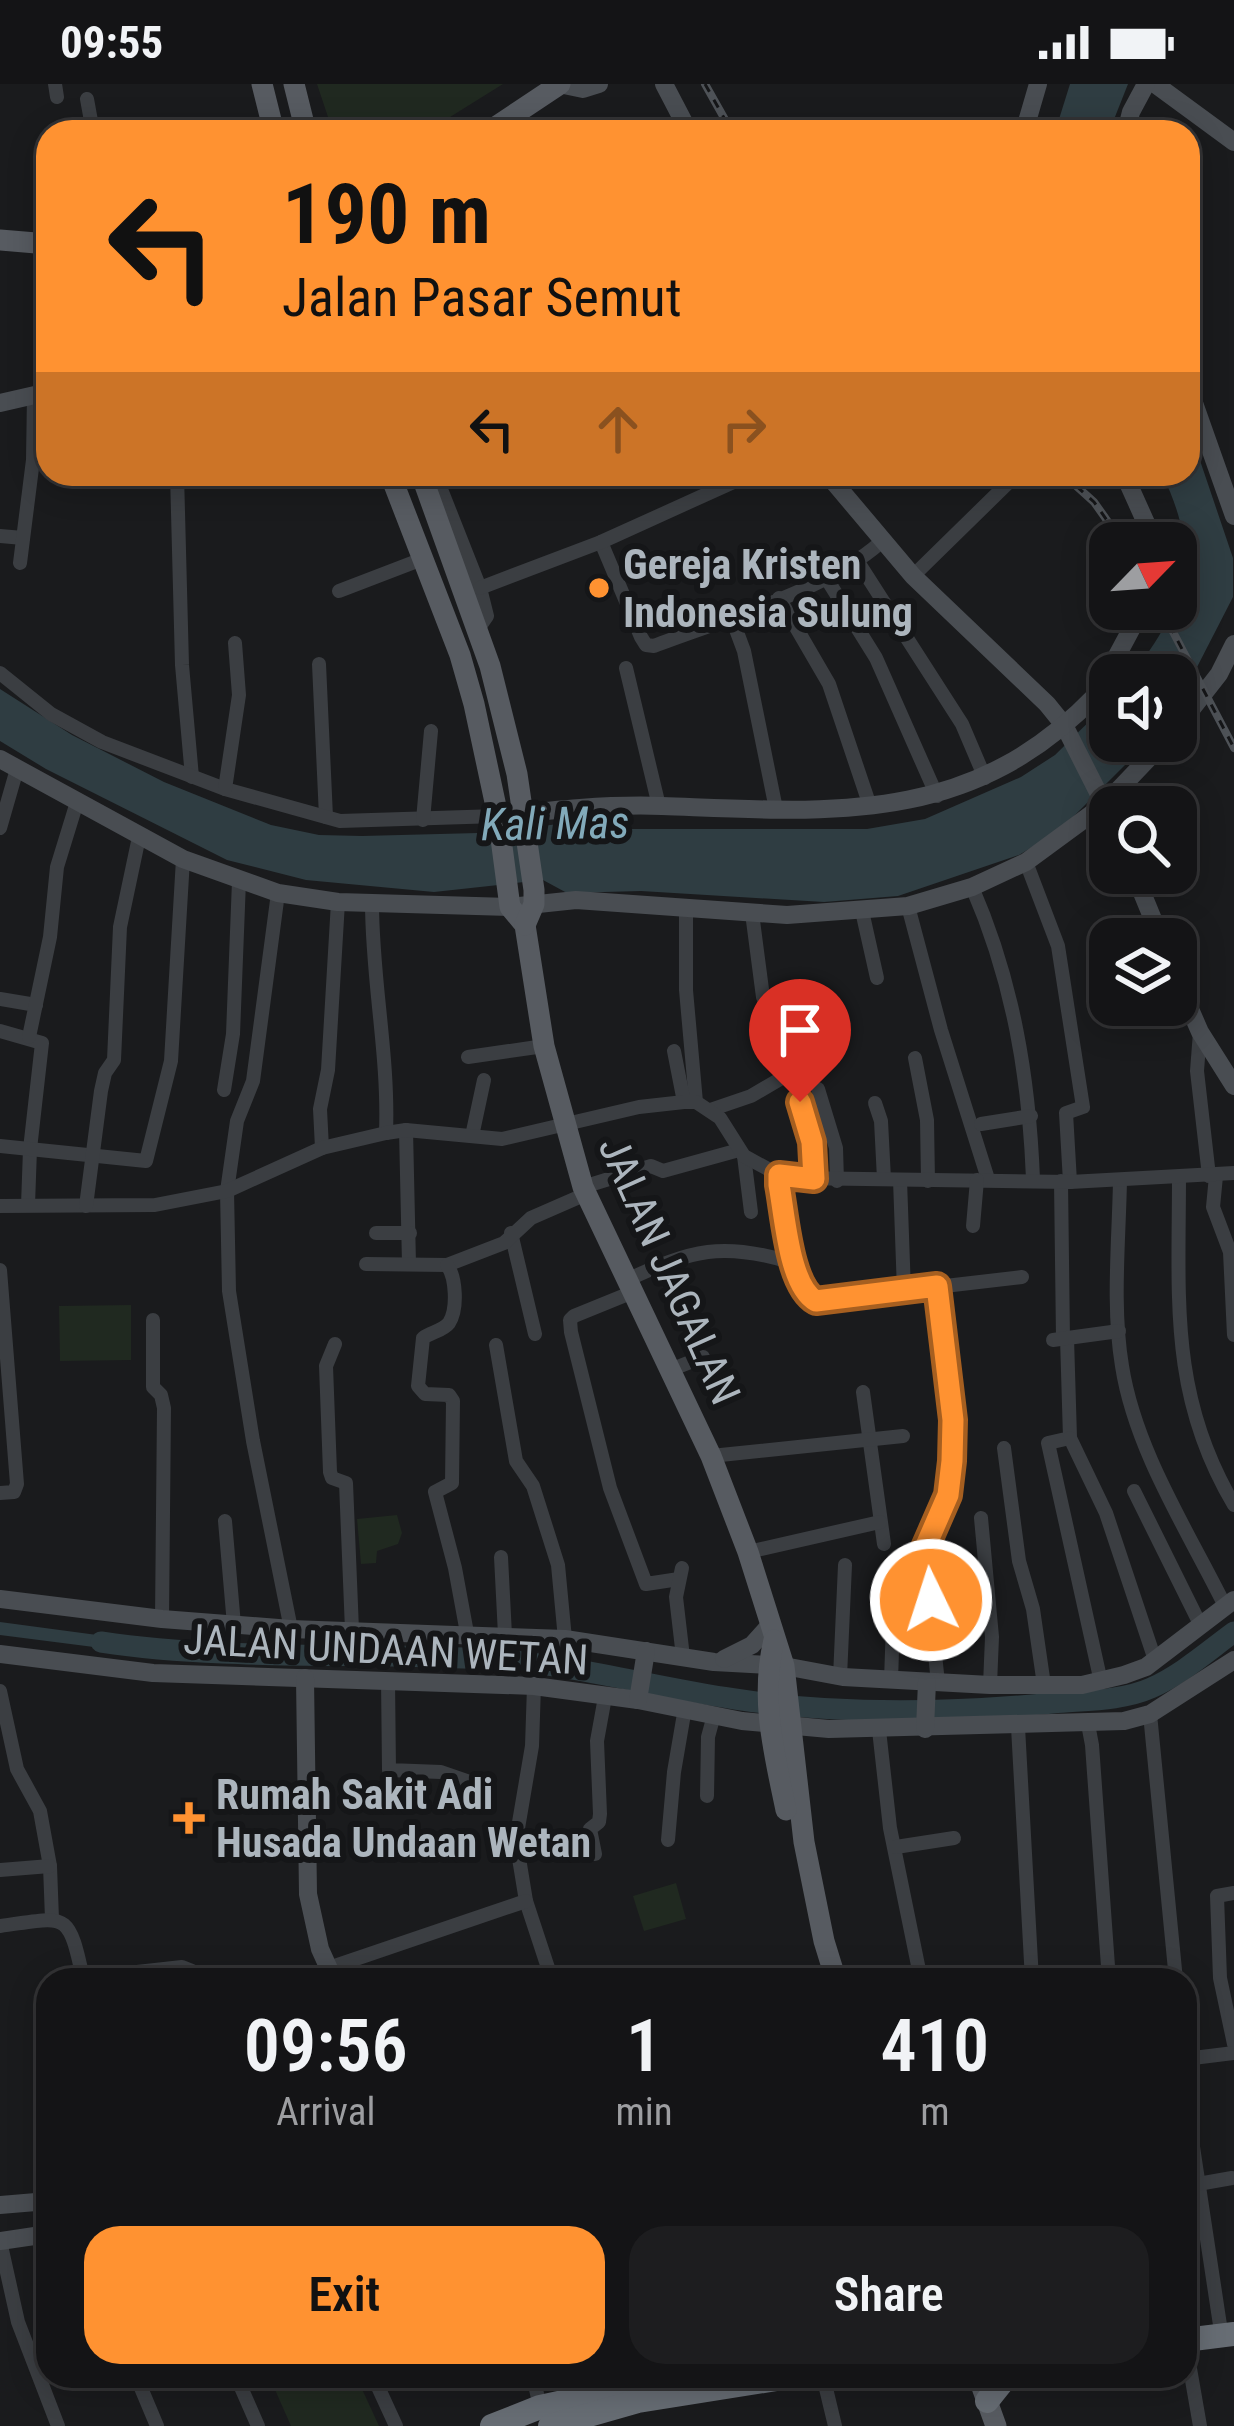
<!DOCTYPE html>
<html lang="en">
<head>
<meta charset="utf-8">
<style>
  :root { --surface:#141416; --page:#1d1d1f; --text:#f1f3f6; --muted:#9d9ea1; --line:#333335; --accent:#ff9231 }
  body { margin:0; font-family:"Roboto Condensed",sans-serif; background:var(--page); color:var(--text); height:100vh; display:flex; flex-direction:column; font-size:45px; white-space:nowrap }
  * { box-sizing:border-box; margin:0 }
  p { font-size:39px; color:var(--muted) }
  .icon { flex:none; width:66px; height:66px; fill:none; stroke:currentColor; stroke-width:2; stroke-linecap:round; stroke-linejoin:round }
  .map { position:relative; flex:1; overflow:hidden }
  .side { position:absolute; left:36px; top:1884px; width:1161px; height:420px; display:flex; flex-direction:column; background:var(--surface); border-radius:36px; box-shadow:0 6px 30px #0003,0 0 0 3px var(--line) }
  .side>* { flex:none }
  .hud { position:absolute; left:36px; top:36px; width:1164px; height:366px; border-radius:36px; box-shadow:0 6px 30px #0003,0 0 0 3px var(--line); background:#ff9231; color:#111; overflow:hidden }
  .needle { width:78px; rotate:65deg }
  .tools { position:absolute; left:1089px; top:438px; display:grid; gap:24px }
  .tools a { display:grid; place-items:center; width:108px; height:108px; border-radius:24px; background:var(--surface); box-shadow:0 6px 30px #0003,0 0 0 3px var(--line); font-size:60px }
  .pin { position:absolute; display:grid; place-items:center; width:102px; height:102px; color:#fff; margin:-123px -51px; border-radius:50% 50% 50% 0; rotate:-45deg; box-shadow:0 0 12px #0007 }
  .pin .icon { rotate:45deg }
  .me { position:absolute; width:132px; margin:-66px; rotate:356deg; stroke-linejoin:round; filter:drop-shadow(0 0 9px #0008) }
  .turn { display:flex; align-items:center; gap:42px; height:252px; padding:0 48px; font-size:54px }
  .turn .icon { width:156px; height:156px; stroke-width:2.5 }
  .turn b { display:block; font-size:84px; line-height:102px }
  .lanes { display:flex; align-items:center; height:114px; padding:0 48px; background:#0003; justify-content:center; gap:60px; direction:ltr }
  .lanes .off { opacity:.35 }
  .eta { display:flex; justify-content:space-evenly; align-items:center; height:204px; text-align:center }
  .eta b { font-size:72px; font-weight:600; line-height:84px }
  .cta { display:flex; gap:24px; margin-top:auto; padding:24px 48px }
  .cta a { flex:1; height:138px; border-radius:36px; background:var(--accent); color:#111; font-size:48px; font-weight:600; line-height:138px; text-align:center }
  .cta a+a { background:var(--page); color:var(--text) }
  .status { display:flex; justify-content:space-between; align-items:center; height:84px; padding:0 60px; background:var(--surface); direction:ltr }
  .status svg { height:33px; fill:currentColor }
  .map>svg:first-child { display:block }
  .green { fill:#202920 }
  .water { fill:#2f3d42 }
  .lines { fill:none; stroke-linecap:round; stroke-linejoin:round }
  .river { stroke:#2f3d42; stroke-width:21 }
  .street { stroke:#3b3e42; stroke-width:14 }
  .secondary { stroke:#494d52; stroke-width:18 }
  .primary { stroke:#575b61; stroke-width:21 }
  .highway { stroke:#676d74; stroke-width:24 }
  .rail-casing { stroke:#4e5257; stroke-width:8 }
  .rail { stroke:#151618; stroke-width:3; stroke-dasharray:9; stroke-linecap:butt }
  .route-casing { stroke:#a65f20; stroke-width:30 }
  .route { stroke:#ff9231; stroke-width:21 }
  .poi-dot { fill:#ff9231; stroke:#151618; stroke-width:4.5 }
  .labels { text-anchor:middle; stroke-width:12; stroke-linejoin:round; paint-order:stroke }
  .poi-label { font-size:42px; font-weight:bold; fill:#acb5bd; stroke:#151618; text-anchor:start }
  .street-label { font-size:42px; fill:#acb5bd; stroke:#151618 }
  .water-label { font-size:45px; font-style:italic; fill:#82aaba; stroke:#151618 }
</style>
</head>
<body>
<div class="status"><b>09:55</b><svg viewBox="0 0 49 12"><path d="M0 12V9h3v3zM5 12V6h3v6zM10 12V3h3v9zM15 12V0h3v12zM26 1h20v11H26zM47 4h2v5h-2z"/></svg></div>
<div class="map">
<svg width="1234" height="2342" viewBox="0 0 1234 2342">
  <rect width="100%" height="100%" fill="#1a1b1d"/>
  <g class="green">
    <polygon points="317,0 503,0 426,48 333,48"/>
    <polygon points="131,1221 131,1276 60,1277 59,1222"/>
    <polygon points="397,1431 402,1449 398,1460 377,1467 376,1479 361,1480 357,1435"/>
    <polygon points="676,1799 686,1835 644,1847 633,1812"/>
    <polygon points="269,2292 356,2292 379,2342 291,2342"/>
  </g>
  <g class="water">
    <polygon points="1070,0 1128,0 1109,48 1055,48"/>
    <path d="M1188 341 1233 474V513L1176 624V591H1132C1185 521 1203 474 1162 390H1188Z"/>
    <polygon points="0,605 72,651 164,698 271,741 319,751 362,752 478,749 559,740 632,745 867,745 925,735 1021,693 1055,671 1110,617 1110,657 1149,657 1060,746 1019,771 898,812 824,818 641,807 567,809 543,796 434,808 306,796 227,776 46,685 0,657"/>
    <polygon points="0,1538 127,1555 125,1567 0,1551"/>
  </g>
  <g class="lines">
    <path class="river" d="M101 1558C234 1578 368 1567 501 1576 581 1582 657 1604 735 1615 839 1631 949 1629 1053 1619 1084 1616 1122 1617 1151 1604 1181 1591 1208 1567 1234 1548"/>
    <g class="street">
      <polyline points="55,0 57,13"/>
      <polyline points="87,15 93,48"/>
      <polyline points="177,390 182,581 192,693"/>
      <polyline points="435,390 480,504 487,532 478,545"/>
      <polyline points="839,406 858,390"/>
      <polyline points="0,452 23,454"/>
      <path d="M601 458 641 553 646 561 654 562C722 536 828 506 881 458"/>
      <polyline points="858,478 962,640 985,694"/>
      <polyline points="20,479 33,376 34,312"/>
      <polyline points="825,492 876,574 937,712"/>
      <polyline points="913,492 1011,396"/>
      <polyline points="480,504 601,458 751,390"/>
      <polyline points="339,507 425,474"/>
      <polyline points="779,514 829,600 870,722"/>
      <polyline points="731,532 744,567 776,725"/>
      <polyline points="319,580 326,733"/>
      <polyline points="626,584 659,722"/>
      <polyline points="0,589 51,630 102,658 225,705 340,737 498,732"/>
      <polyline points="225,705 239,611 235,559"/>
      <polyline points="423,736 431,647"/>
      <polyline points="0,744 17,685"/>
      <polyline points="1026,778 1058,862 1083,1023 1066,1029 1070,1098"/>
      <path d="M972 803C1013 897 1029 993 1033 1095"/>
      <polyline points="278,809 253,997 237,1037 227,1107 229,1207 253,1357 291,1545"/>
      <path d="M372 819C372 896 389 972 386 1049"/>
      <polyline points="908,822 941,946 988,1095"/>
      <polyline points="686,824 686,906 696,1018"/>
      <polyline points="862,827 877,894"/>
      <polyline points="0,915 36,921"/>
      <polyline points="0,947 42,959 30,1065 28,1121"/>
      <polyline points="1200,948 1197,987 1209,1092"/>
      <polyline points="29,953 50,853 57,783 77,718"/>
      <polyline points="674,967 684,1018"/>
      <polyline points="468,973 544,962"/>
      <polyline points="915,974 927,1036 928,1097"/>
      <polyline points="818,1005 836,1064 837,1097"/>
      <polyline points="224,1006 233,950 239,797"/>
      <polyline points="800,1018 812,1058 813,1095"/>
      <polyline points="875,1019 881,1037 884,1095"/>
      <polyline points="710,1026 751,1012 792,988 763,913 752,829"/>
      <polyline points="981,1040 1031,1032"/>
      <polyline points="406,1046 409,1180"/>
      <polyline points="472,1052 484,996"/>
      <polyline points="0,1062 146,1077 171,977 183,775"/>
      <polyline points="322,1064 320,1025 328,986 338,818"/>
      <polyline points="744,1072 751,1128"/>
      <polyline points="779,1091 793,1179 802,1207 816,1217 1022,1193"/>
      <polyline points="1216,1092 1213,1123 1230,1168 1234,1251"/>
      <path d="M1179 1093C1179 1214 1169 1312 1234 1421"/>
      <polyline points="900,1096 904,1207"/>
      <path d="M1120 1096C1119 1156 1112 1222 1122 1282 1135 1366 1188 1447 1225 1522"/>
      <polyline points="1061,1097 1063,1255"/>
      <polyline points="583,1103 651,1082 663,1087 739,1066"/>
      <polyline points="0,1122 155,1121 227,1107 322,1064 386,1049 406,1046 502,1055 639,1023 684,1018 696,1018 720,1034 744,1072 779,1091 797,1094 1070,1098 1234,1089"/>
      <polyline points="86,1122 101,1007 105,989 114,976 120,843 139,753"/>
      <polyline points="973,1142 977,1096"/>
      <polyline points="376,1149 410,1149"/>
      <polyline points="511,1149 535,1250"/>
      <polyline points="366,1180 447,1181 504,1159 531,1134 586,1110"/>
      <path d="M447 1181C456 1193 458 1225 449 1239 443 1247 431 1248 423 1254L418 1302 425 1310 449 1311 453 1317 452 1399 435 1408 455 1484 467 1549"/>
      <polyline points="0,1186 17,1400 14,1408 0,1409"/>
      <path d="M627 1196C691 1166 723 1157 793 1179"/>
      <polyline points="937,1202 953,1336 948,1411 924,1465 938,1599"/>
      <polyline points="633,1208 574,1232 570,1236 571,1248 610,1404 646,1500 679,1495"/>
      <polyline points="153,1236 153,1303 161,1311 164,1324 162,1535"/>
      <polyline points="1067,1254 1070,1354 1048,1359 1101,1598"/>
      <polyline points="1053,1256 1119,1247"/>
      <polyline points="335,1260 326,1282 330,1388 332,1394 346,1399 352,1546"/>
      <polyline points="496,1261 516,1377 533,1402 558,1481 565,1555"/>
      <polyline points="670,1286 703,1273"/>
      <polyline points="863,1308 884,1460"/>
      <polyline points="1070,1354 1106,1429 1155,1576"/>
      <polyline points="1004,1364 1019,1477 1033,1525 1044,1601"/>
      <polyline points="711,1372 903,1352"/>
      <polyline points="1134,1407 1200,1540"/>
      <polyline points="981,1434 992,1553 990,1601"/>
      <polyline points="225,1437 234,1541"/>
      <polyline points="748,1468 880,1438"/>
      <polyline points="501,1473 505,1551"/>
      <polyline points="682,1484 676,1513 683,1573"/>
      <polyline points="840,1593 845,1481"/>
      <polyline points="388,1596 389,1686 441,1688 470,1698"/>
      <polyline points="891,1596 894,1511"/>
      <polyline points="534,1602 532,1662 516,1756 526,1817 552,1896"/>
      <polyline points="0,1607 17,1685 40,1727 50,1782 52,1835"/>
      <polyline points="1150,1630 1176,1896"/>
      <polyline points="1088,1640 1092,1661 1109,1896"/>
      <polyline points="1018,1643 1032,1896"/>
      <polyline points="879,1646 890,1744 921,1896"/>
      <polyline points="707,1712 708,1653 714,1631"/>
      <polyline points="668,1756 674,1688 685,1624"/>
      <polyline points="896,1763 954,1754"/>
      <polyline points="595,1770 590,1745 599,1738 600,1730 597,1657 605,1613"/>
      <polyline points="0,1786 50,1782"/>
      <polyline points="1234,1809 1217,1812 1220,1894 1234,1960"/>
      <path d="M0 1842C67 1833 68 1825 83 1894L182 1883 192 1887 196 1896"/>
      <polyline points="329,1884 526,1817"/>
      <polyline points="921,1895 1032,1888"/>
      <polyline points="1185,1975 1234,1969"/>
      <polyline points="1185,2010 1220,2241"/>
      <polyline points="1198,2100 1232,2094"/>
      <polyline points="0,2157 18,2238 58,2342"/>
      <polyline points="1185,2256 1200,2342"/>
      <polyline points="136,2292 157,2342"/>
      <polyline points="236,2292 258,2342"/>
      <polyline points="373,2292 396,2342"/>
      <polyline points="533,2292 540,2323"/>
      <polyline points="823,2292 835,2342"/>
    </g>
    <g class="secondary">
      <polyline points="559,0 583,5 599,0"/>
      <polyline points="664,0 689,48"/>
      <polyline points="1155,0 1234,58"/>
      <polyline points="1024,48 1038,0"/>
      <polyline points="1126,48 1131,28 1146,0"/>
      <polyline points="1188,302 1234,432"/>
      <polyline points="0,319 48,308"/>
      <polyline points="827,390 913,492 1047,620 1064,641 1110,732"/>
      <polyline points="1124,390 1155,459"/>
      <polyline points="1176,645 1219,590 1234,560"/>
      <polyline points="0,675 183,775 278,809 338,818 510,823 576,816 787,831 908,822 972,803 1026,778 1105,720 1165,657"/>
      <path d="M498 732C552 726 608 720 662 722 830 728 969 743 1096 611L1142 525"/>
      <polyline points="1134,789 1161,855"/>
      <polyline points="1176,893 1200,948 1234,1002"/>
      <polyline points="0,1515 162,1535 291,1545 565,1555 714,1578 784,1582 843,1593 990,1601 1082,1601 1124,1591 1146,1583 1234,1516"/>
      <polyline points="0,1570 153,1589 534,1602 638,1616 742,1637 829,1645 1124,1637 1150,1630 1234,1576"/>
      <polyline points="724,1575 752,1561 770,1541"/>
      <polyline points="305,1594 308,1810 320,1865 334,1896"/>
      <polyline points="638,1616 646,1567"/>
      <polyline points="925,1645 927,1598"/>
      <polyline points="0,2121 48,2117"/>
      <polyline points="0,2157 48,2150"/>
    </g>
    <g class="primary">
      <polyline points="262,0 274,48"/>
      <polyline points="294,0 306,48"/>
      <polyline points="488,48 560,0"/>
      <polyline points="0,156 48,160"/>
      <polyline points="390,390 460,571 474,620 498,732 510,823 525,841 544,962 583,1103 711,1372 748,1468 784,1582 804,1758 824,1857 836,1896"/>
      <polyline points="421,390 490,582 517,690 534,806 534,820 525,841"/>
      <path d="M774 1556C760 1615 774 1668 786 1726"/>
      <polyline points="978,2292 996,2342"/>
    </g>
    <g class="highway">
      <polyline points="1185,2256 1234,2250"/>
      <polyline points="987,2317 1007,2292"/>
      <polyline points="492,2342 540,2323 684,2292"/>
      <polyline points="550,2342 638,2317 795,2292"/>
    </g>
    <defs>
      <g id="rail">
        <polyline points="705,0 732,48"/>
        <polyline points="1063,390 1094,418 1123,459"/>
        <polyline points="1161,525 1234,664"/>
      </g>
    </defs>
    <use href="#rail" class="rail-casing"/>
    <use href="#rail" class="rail"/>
  </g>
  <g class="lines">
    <defs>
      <path id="route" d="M800 1018 812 1058 814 1095 779 1091V1101C785 1132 789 1202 816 1217L937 1202 953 1336 952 1377 948 1411 924 1466 931 1516"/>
    </defs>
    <use href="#route" class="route-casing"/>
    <use href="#route" class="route"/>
  </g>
  <g class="poi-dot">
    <circle cx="599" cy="504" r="12"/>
    <path d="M183 1716h12v12h12v12h-12v12h-12v-12h-12v-12h12z"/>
  </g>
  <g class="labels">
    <g class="poi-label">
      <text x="623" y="495">Gereja Kristen<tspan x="623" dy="48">Indonesia Sulung</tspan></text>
      <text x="216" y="1725">Rumah Sakit Adi<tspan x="216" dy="48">Husada Undaan Wetan</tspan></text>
    </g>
    <g class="street-label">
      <text transform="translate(670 1186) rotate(66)" y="15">JALAN JAGALAN</text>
      <text transform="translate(386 1565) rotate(3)" y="15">JALAN UNDAAN WETAN</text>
    </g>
    <g class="water-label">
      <text transform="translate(555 739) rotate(-1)" y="16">Kali Mas</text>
    </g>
  </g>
</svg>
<div class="tools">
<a><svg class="needle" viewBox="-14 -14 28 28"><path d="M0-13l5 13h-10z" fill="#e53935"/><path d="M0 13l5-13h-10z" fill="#9d9ea1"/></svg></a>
<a><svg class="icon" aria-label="sound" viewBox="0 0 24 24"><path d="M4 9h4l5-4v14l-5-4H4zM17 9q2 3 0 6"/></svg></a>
<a><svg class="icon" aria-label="search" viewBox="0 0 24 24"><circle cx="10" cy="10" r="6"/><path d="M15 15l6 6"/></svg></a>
<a><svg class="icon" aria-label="layers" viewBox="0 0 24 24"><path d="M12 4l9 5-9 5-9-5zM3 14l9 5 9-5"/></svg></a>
</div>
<div class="pin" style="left:800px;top:1018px;background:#d93025"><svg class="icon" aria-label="arrive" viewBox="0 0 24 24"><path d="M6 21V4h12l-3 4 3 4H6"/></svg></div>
<svg class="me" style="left:931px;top:1516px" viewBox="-20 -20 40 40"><circle r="17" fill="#ff9231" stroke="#fff" stroke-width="3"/><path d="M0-11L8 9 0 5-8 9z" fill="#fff"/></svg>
<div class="hud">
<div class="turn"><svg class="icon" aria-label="left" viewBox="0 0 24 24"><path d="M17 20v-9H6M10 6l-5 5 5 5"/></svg><div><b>190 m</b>Jalan Pasar Semut</div></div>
<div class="lanes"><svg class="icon" aria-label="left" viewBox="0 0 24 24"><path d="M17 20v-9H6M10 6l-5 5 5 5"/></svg><svg class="icon off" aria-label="ahead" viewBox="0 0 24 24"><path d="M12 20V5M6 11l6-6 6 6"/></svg><svg class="icon off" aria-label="right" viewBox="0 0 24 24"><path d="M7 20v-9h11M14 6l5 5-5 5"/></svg></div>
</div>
<section class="side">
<div class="eta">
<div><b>09:56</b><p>Arrival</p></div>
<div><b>1</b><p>min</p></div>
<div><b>410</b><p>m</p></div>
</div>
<div class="cta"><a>Exit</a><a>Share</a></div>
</section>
</div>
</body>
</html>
